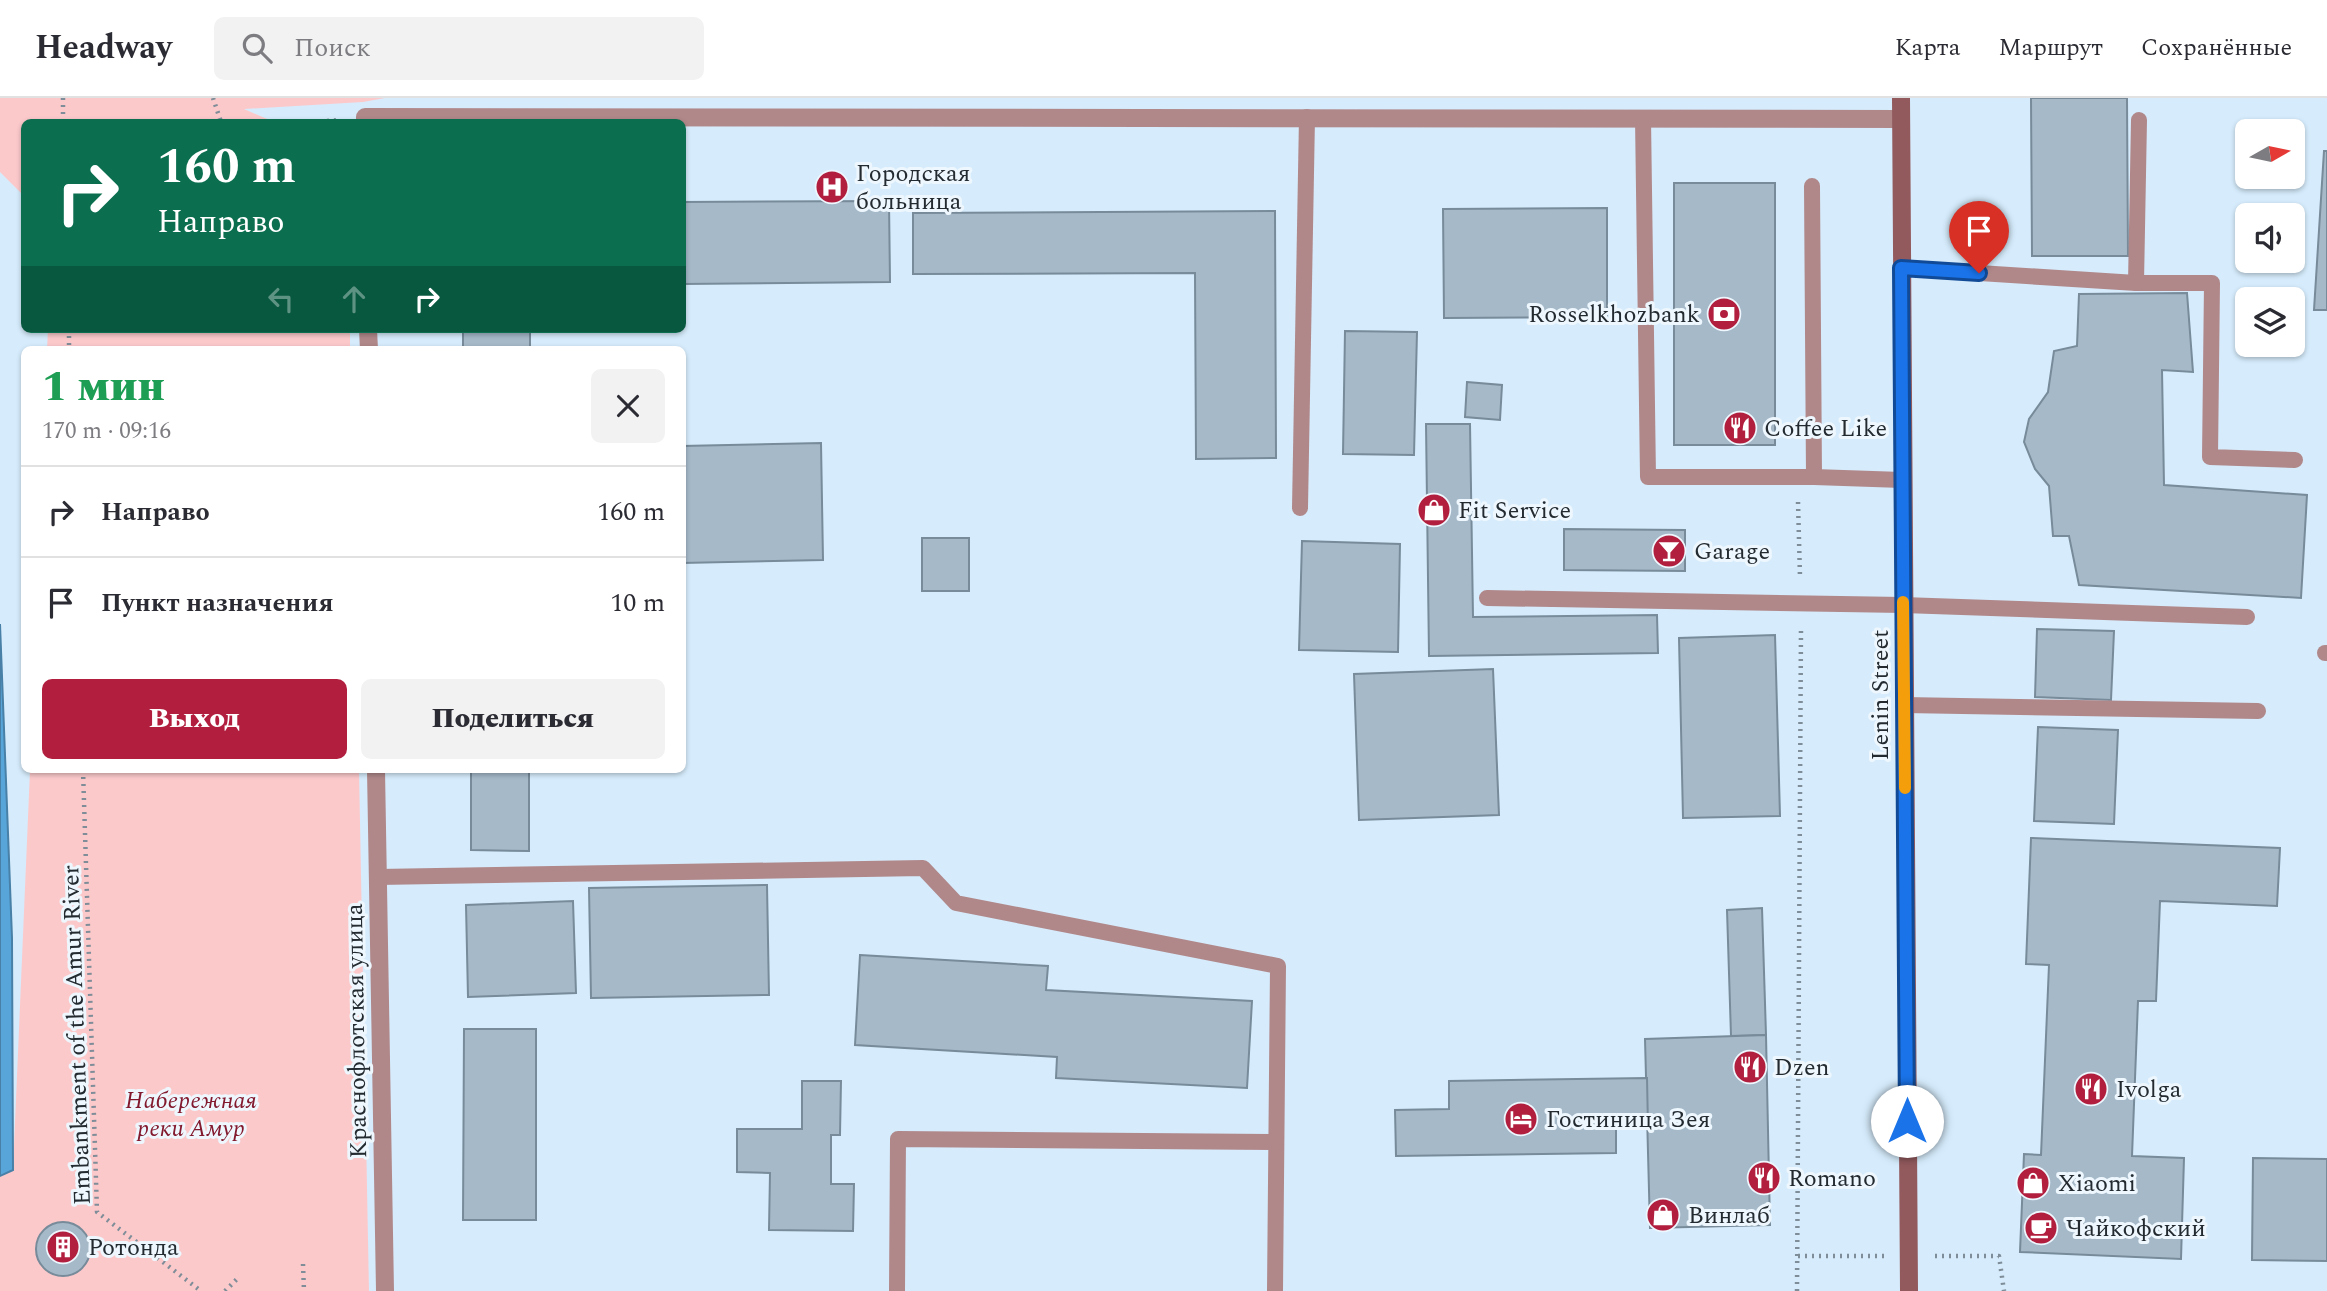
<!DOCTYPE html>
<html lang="ru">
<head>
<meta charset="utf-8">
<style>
  :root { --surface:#fff; --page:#f2f2f3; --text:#2b2b33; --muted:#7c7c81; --line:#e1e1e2; --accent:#b11e3e }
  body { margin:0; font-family:Spectral,serif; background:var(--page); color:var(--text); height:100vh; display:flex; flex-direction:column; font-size:26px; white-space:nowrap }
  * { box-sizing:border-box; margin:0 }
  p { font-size:23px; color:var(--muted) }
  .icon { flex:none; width:38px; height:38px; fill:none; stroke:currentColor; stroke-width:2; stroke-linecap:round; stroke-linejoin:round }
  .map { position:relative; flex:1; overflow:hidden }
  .side { position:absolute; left:21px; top:248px; width:665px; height:427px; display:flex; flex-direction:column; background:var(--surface); border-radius:10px; box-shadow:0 2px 5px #0004 }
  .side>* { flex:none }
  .hud { position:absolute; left:21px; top:21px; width:665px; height:214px; border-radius:10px; box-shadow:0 2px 5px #0004; background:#0b6e4f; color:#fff; overflow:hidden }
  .needle { width:46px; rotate:81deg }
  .controls { position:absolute; left:2235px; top:21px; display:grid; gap:14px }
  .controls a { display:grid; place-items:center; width:70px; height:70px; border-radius:10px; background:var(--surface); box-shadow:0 2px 5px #0004; font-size:35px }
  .pin { position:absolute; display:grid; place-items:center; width:60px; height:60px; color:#fff; margin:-72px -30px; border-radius:50% 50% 50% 0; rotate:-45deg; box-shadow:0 0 7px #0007 }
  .pin .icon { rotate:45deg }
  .me { position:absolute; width:77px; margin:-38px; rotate:0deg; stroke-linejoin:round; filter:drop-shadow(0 0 5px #0008) }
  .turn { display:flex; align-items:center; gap:24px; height:147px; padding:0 21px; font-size:32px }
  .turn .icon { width:91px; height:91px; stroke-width:2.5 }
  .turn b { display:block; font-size:49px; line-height:60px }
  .lanes { display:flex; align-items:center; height:66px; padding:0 21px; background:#0003; justify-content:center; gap:35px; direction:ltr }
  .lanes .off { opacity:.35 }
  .round { display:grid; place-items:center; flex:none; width:74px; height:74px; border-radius:10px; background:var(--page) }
  .head { display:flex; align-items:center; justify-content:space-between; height:119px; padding:0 21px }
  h1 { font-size:42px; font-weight:800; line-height:52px; color:#1e9e55 }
  .button { display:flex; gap:14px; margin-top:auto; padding:14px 21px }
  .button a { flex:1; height:80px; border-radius:10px; background:var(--accent); color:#fff; font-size:28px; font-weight:800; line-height:80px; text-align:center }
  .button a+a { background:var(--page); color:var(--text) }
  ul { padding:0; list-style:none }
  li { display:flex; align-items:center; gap:21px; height:91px; padding:0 21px; border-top:2px solid var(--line) }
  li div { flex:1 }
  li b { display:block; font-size:26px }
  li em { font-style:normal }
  header { display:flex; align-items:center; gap:42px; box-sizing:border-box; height:98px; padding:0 35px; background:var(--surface); border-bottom:2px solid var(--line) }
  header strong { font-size:33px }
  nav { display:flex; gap:38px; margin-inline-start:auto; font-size:24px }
  .search { width:490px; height:63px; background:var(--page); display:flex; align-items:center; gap:18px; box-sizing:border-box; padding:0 24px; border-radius:10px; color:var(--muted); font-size:26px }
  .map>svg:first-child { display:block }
  .green { fill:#fcc9cb }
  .water { fill:#58a5da; stroke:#4880a7; stroke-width:2 }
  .building { fill:#a5b9c9; stroke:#778b9a; stroke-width:2 }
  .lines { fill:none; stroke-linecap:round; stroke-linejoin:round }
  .path { stroke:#7e8d98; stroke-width:4.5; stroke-dasharray:2 5; stroke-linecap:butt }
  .service { stroke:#b0888a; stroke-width:16 }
  .minor { stroke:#b0888a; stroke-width:18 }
  .secondary { stroke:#925a5d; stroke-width:18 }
  .route-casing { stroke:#114b97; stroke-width:18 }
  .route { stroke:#1a73e8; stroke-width:12 }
  .slow { stroke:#f59e0b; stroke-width:12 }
  .labels { text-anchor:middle; stroke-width:6; stroke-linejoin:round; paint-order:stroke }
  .poi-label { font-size:24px; fill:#232b31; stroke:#eef7fd; text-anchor:start }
  .street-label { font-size:24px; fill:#232b31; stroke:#eef7fd }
  .park-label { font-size:24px; font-style:italic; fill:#82192e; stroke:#eef7fd }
</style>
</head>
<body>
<header>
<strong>Headway</strong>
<div class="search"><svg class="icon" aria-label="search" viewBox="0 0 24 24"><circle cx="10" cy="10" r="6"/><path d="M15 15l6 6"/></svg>Поиск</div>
<nav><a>Карта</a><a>Маршрут</a><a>Сохранённые</a></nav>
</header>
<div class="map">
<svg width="2327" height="1193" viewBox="0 0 2327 1193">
  <rect width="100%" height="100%" fill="#d6ecfc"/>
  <g class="green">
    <polygon points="0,0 385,0 363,4 244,11 274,24 24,24 24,98 0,74"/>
    <polygon points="48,231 350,231 350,252 47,252"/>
    <polygon points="30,672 359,672 369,1193 0,1193 0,1078 13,1072"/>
  </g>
  <polygon class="water" points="0,526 12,840 13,1072 0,1078"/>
  <g class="building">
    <polygon points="2031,0 2127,0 2128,158 2032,158"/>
    <polygon points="2324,53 2327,53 2327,212 2314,212"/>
    <rect x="1674" y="85" width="101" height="262"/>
    <polygon points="889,103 890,184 682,186 682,104"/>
    <polygon points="1607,110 1607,219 1444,220 1443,111"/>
    <polygon points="1275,113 1276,360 1196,361 1195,175 913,176 913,115"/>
    <polygon points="2187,195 2193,274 2162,272 2164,387 2307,397 2301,500 2079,487 2069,438 2053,438 2049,388 2035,371 2024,344 2029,321 2048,294 2054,253 2077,248 2079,196"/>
    <rect x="463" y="231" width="67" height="21"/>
    <polygon points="1345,233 1417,234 1414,357 1343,356"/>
    <polygon points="1467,284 1502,287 1500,322 1465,319"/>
    <polygon points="1426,326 1470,326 1473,519 1657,517 1658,555 1429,558"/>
    <polygon points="821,345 823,462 682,465 682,348"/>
    <polygon points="1564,431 1685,432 1685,473 1564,472"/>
    <rect x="922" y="440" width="47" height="53"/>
    <polygon points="1302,443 1400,446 1398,554 1299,552"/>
    <polygon points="2037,531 2114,533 2111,602 2035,599"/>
    <polygon points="1775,537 1780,718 1683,720 1679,540"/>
    <polygon points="1493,571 1499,717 1359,722 1354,576"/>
    <polygon points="2038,629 2118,632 2114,726 2034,723"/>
    <polygon points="471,672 529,672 529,753 471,752"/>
    <polygon points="2031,740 2280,750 2277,808 2160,803 2156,903 2138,903 2132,1058 2184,1060 2181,1161 2020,1154 2024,1056 2041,1057 2049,867 2026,866"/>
    <polygon points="767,787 769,897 591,900 589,790"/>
    <polygon points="573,803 576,895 468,899 466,807"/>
    <polygon points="1762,810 1766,937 1731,938 1727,812"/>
    <polygon points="860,857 1048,868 1046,892 1252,903 1247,990 1056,980 1057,959 855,947"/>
    <polygon points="464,931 536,931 536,1122 463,1122"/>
    <polygon points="1766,937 1770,1127 1650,1130 1645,941"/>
    <polygon points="1647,980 1648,1030 1616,1030 1616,1055 1396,1058 1395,1012 1449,1011 1449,983"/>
    <polygon points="802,983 841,983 840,1037 831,1037 831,1086 854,1086 853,1133 769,1132 770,1075 737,1074 737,1031 802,1031"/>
    <polygon points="2253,1060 2327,1061 2327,1163 2252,1162"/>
    <circle cx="63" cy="1151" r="27"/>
  </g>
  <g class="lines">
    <g class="path">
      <polyline points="63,0 63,24"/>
      <polyline points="213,0 221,24"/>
      <polyline points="313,24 340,22"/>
      <polyline points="69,231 69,252"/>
      <polyline points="1798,404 1800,479"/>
      <polyline points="83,672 97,1114 201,1193"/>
      <polyline points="1798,1158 1885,1158"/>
      <polyline points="1935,1158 1999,1158 2004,1193"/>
      <polyline points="303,1166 304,1193"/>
      <polyline points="225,1193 237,1181"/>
      <polyline points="1797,1193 1801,530"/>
    </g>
    <g class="service">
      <polyline points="1643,20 1648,379 1814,379 1902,382"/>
      <polyline points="1812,88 1814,379"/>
      <polyline points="1901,170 2136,185 2212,185 2210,359 2295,362"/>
      <polyline points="2136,185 2139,22"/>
      <polyline points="1300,410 1307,19"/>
      <polyline points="1487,500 1903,507 2247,519"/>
      <polyline points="2325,555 2327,555"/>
      <polyline points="1904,607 2258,613"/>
      <polyline points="378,779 923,770 956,805 1278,868 1275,1193"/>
      <polyline points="897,1193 898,1041 1276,1044"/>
    </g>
    <g class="minor">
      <polyline points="365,24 365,19 1901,21"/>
      <polyline points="368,231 369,252"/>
      <polyline points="376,672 385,1193"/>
    </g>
    <polyline class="secondary" points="1901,0 1909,1193"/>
  </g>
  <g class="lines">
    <defs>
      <polyline id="route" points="1907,1023 1901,170 1979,175"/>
    </defs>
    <use href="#route" class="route-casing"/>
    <use href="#route" class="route"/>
    <polyline class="slow" points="1903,504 1905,690"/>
  </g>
  <defs>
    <symbol id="hospital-disc" viewBox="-11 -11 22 22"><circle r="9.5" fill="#b11e3e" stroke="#eef7fd"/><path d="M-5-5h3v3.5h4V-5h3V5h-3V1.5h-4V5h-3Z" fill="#fff"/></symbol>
    <symbol id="bank-disc" viewBox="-11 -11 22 22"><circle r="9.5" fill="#b11e3e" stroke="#eef7fd"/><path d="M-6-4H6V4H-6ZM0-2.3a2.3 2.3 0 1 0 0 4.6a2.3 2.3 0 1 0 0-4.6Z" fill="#fff"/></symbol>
    <symbol id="restaurant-disc" viewBox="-11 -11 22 22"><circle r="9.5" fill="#b11e3e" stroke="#eef7fd"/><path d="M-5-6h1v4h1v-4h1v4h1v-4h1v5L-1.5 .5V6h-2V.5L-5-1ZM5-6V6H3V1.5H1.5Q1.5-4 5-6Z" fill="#fff"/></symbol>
    <symbol id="shop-disc" viewBox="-11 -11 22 22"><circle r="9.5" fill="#b11e3e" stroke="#eef7fd"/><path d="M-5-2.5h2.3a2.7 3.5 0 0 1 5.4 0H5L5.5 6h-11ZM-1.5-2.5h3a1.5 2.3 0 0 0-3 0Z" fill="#fff"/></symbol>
    <symbol id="bar-disc" viewBox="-11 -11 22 22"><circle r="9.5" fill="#b11e3e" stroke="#eef7fd"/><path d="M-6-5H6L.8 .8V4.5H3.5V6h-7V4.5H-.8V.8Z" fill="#fff"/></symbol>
    <symbol id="hotel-disc" viewBox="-11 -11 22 22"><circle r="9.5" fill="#b11e3e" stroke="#eef7fd"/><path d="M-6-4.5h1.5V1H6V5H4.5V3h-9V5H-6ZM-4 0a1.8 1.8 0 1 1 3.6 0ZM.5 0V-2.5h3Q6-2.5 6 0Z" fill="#fff"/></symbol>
    <symbol id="cafe-disc" viewBox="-11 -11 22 22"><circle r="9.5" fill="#b11e3e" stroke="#eef7fd"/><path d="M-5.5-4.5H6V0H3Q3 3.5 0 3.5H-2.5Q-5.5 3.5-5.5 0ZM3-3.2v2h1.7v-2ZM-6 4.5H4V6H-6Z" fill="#fff"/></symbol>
    <symbol id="building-disc" viewBox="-11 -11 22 22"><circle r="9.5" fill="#b11e3e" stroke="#eef7fd"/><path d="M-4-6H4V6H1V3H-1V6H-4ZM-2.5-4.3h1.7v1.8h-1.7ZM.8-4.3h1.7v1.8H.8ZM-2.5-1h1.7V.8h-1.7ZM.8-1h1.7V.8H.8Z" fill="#fff"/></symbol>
  </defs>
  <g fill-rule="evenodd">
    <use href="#hospital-disc" x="813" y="70" width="38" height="38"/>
    <use href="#bank-disc" x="1705" y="197" width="38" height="38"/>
    <use href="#restaurant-disc" x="1721" y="311" width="38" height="38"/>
    <use href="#shop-disc" x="1415" y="393" width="38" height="38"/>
    <use href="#bar-disc" x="1650" y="434" width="38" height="38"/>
    <use href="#restaurant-disc" x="1731" y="950" width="38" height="38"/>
    <use href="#restaurant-disc" x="2072" y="972" width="38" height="38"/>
    <use href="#hotel-disc" x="1502" y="1002" width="38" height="38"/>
    <use href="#restaurant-disc" x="1745" y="1061" width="38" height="38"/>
    <use href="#shop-disc" x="2014" y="1066" width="38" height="38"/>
    <use href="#shop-disc" x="1644" y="1098" width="38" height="38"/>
    <use href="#cafe-disc" x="2022" y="1111" width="38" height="38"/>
    <use href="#building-disc" x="44" y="1130" width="38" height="38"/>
  </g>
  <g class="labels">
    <g class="poi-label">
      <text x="856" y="83">Городская<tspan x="856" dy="28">больница</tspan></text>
      <text x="1700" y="224" text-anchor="end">Rosselkhozbank</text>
      <text x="1764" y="338">Coffee Like</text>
      <text x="1458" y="420">Fit Service</text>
      <text x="1694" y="461">Garage</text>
      <text x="1774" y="977">Dzen</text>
      <text x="2116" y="999">Ivolga</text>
      <text x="1546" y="1029">Гостиница Зея</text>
      <text x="1788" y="1088">Romano</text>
      <text x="2058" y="1093">Xiaomi</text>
      <text x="1688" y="1125">Винлаб</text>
      <text x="2066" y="1138">Чайкофский</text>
      <text x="88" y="1157">Ротонда</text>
    </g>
    <g class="street-label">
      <text transform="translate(1880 597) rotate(-90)" y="8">Lenin Street</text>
      <text transform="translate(356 933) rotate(-91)" y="8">Краснофлотская улица</text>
      <text transform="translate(76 937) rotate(-92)" y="8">Embankment of the Amur River</text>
    </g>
    <g class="park-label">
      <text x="191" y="1010">Набережная<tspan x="191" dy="28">реки Амур</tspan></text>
    </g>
  </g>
</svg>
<div class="controls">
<a><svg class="needle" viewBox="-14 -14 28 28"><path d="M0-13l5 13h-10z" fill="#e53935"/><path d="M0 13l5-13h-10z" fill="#7c7c81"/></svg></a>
<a><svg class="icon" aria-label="sound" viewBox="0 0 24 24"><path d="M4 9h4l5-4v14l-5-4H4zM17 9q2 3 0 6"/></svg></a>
<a><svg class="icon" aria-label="layers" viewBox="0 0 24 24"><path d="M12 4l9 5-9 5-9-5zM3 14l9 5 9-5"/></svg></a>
</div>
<div class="pin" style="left:1979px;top:175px;background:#d93025"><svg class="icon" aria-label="arrive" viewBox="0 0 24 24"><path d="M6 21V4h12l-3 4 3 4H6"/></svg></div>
<svg class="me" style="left:1907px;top:1023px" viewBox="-20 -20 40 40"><circle r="19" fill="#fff"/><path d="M0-13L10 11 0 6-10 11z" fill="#1a73e8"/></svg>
<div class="hud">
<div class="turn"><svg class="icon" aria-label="right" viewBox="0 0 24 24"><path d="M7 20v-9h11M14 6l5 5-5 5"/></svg><div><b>160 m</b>Направо</div></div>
<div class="lanes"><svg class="icon off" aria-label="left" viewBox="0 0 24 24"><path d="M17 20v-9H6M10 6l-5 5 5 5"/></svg><svg class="icon off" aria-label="ahead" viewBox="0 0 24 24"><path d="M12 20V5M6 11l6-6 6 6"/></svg><svg class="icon" aria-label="right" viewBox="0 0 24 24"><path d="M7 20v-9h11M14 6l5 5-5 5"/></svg></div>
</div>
<section class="side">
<div class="head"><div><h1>1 мин</h1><p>170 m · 09:16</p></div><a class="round"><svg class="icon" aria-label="close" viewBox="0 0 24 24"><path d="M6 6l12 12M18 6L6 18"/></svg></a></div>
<ul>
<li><svg class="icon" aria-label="right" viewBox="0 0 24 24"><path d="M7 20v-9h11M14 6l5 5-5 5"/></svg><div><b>Направо</b></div><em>160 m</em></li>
<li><svg class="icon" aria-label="arrive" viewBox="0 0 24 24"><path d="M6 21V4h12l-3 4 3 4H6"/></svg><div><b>Пункт назначения</b></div><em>10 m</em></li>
</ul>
<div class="button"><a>Выход</a><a>Поделиться</a></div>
</section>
</div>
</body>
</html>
